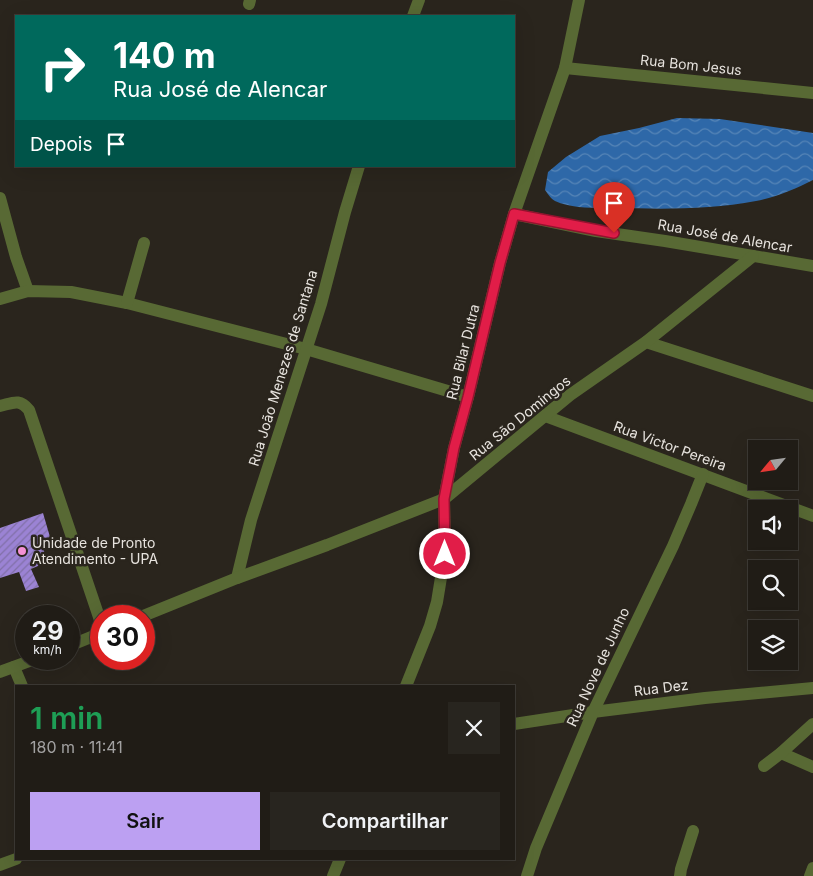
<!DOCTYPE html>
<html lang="pt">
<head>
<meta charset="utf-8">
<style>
  :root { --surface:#201c16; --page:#28251f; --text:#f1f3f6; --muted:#a2a1a1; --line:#3d3a35; --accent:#bca0f2 }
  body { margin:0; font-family:Inter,sans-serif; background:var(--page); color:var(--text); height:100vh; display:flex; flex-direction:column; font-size:19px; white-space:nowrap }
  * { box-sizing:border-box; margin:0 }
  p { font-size:16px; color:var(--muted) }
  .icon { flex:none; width:28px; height:28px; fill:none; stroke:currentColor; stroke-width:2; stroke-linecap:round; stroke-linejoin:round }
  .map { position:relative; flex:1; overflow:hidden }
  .sheet { position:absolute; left:15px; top:685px; width:500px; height:175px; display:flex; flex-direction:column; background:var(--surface); border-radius:0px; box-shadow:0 5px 20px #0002,0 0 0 1px var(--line) }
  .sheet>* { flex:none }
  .banner { position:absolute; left:15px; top:15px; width:500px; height:152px; border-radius:0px; box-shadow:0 5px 20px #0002,0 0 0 1px var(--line); background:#00695c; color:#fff; overflow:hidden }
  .needle { width:32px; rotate:241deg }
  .buttons { position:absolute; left:748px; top:440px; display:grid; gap:10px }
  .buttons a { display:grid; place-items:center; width:50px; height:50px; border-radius:0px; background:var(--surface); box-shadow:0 5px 20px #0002,0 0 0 1px var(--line); font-size:25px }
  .speed { position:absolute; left:15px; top:605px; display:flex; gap:10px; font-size:25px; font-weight:700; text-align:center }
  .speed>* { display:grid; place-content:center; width:65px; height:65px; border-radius:50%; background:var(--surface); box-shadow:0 5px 20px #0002,0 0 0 1px var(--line); line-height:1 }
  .speed small { font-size:12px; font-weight:400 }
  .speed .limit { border:8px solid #d22; background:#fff; color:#111 }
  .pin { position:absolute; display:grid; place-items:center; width:42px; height:42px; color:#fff; margin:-51px -21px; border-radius:50% 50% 50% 0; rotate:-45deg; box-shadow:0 0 5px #0007 }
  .pin .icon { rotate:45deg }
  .me { position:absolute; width:55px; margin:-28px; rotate:0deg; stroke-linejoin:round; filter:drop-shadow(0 0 4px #0008) }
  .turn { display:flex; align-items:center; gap:18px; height:105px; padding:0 15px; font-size:22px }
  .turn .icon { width:65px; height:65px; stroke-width:2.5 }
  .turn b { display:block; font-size:35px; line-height:42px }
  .then { display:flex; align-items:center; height:48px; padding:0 15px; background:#0003; gap:10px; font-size:19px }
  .round { display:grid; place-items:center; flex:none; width:52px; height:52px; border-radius:0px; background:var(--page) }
  .summary { display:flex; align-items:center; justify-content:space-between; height:85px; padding:0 15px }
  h1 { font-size:30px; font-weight:600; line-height:38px; color:#1e9e55 }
  .primary-button { display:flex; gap:10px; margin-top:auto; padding:10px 15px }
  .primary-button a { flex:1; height:58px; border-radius:0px; background:var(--accent); color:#111; font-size:20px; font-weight:600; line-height:58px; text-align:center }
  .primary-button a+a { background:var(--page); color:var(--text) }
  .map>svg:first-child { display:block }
  .water { fill:url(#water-waves) }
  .building { fill:url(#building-hatch) }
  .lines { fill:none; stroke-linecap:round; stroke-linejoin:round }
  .minor { stroke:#586934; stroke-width:12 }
  .route-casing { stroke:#92132f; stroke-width:12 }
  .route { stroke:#e11d48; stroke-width:9 }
  .poi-dot { fill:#f491d4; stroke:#2a251d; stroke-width:2 }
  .labels { text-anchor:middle; stroke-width:5; stroke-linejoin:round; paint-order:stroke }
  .street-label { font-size:14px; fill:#e7e3de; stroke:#2a251d }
  .poi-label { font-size:14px; fill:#e7e3de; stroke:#2a251d; text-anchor:start }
</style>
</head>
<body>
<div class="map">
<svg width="813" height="876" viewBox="0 0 813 876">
  <defs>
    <pattern id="water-waves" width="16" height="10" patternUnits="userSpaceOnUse" patternTransform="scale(1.25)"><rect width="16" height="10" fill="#2e68a8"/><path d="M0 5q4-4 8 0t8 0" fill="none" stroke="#5685b7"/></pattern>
    <pattern id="building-hatch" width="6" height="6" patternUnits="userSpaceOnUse" patternTransform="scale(1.25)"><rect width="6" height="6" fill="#9b83d4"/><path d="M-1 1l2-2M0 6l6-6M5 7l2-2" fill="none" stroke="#8170a8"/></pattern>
  </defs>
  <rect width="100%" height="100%" fill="#2a251d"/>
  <path class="water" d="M677 118 720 119 813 133V180C795 189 777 197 756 201 711 210 661 209 616 208 596 208 573 209 555 201 551 199 548 194 545 190L548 172 566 157 600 136 639 128Z"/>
  <polygon class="building" points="43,513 50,537 41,540 47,562 31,569 39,587 26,591 19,572 0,578 0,528"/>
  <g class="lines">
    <g class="minor">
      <polyline points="249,4 250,0"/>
      <polyline points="413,16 419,0"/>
      <polyline points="565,68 813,93"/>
      <polyline points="0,198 16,257 28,291"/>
      <polyline points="514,214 596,231 665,241 813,266"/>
      <polyline points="0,299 28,291 71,292 127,303 306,349 468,397"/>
      <polyline points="127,303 144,243"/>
      <polyline points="646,342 813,396"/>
      <path d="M0 406C13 403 19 398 29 410L101 623"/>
      <polyline points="545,416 813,516"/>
      <polyline points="237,578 251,520 321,304 345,212 359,166"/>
      <polyline points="143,616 237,578 327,545 444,499 570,395 646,342 753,256"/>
      <polyline points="69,646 101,633"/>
      <polyline points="14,667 22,686"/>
      <polyline points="0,672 35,659"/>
      <polyline points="406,686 430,626 437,602 445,553 444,499 454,448 468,397 500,263 514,214 565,68 579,0"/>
      <polyline points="514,724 593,712 705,698 813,688"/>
      <polyline points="781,753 813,767"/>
      <polyline points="764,766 781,753 813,724"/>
      <polyline points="0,865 16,859"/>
      <polyline points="333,876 340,859"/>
      <polyline points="527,876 536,848 593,712 673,546 691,504 703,474"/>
      <polyline points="680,876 681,869 693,831"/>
      <polyline points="810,876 813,868"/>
    </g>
  </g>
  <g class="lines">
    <defs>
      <polyline id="route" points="445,554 444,499 454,448 468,397 500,263 514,214 614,233"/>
    </defs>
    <use href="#route" class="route-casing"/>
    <use href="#route" class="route"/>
  </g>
  <circle class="poi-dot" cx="22" cy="551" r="5"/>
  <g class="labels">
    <g class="street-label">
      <text transform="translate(691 65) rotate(6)" y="5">Rua Bom Jesus</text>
      <text transform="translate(725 236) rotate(10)" y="5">Rua José de Alencar</text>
      <text transform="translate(463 352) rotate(-76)" y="5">Rua Bilar Dutra</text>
      <text transform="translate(283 368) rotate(-73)" y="5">Rua João Menezes de Santana</text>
      <text transform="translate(520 418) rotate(-39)" y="5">Rua São Domingos</text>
      <text transform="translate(670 446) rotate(20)" y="5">Rua Victor Pereira</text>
      <text transform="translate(598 667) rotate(-65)" y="5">Rua Nove de Junho</text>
      <text transform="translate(661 688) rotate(-7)" y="5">Rua Dez</text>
    </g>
    <g class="poi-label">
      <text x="32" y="548">Unidade de Pronto<tspan x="32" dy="16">Atendimento - UPA</tspan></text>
    </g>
  </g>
</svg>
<div class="buttons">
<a><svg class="needle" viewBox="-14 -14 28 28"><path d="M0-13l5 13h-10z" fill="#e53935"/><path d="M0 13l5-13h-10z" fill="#a2a1a1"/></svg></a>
<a><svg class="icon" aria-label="sound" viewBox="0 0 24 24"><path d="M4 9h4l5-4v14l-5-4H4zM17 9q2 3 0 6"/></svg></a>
<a><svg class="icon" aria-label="search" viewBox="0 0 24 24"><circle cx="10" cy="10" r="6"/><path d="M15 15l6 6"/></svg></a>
<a><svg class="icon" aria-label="layers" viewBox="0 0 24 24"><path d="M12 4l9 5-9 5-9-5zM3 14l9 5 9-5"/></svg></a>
</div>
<div class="speed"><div>29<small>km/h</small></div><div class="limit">30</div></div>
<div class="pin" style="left:614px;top:233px;background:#d93025"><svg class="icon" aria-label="arrive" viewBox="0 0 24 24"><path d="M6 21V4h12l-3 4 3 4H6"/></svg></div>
<svg class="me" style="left:445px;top:554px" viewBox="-20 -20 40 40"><circle r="17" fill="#e11d48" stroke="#fff" stroke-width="3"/><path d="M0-11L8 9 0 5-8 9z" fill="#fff"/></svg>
<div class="banner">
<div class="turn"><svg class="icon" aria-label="right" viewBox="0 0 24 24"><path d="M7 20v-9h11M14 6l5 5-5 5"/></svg><div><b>140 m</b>Rua José de Alencar</div></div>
<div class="then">Depois<svg class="icon" aria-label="arrive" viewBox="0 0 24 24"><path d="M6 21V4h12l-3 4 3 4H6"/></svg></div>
</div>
<section class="sheet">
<div class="summary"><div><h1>1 min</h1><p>180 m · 11:41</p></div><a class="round"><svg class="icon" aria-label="close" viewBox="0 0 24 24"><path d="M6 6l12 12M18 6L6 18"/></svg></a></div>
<div class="primary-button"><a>Sair</a><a>Compartilhar</a></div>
</section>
</div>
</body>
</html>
